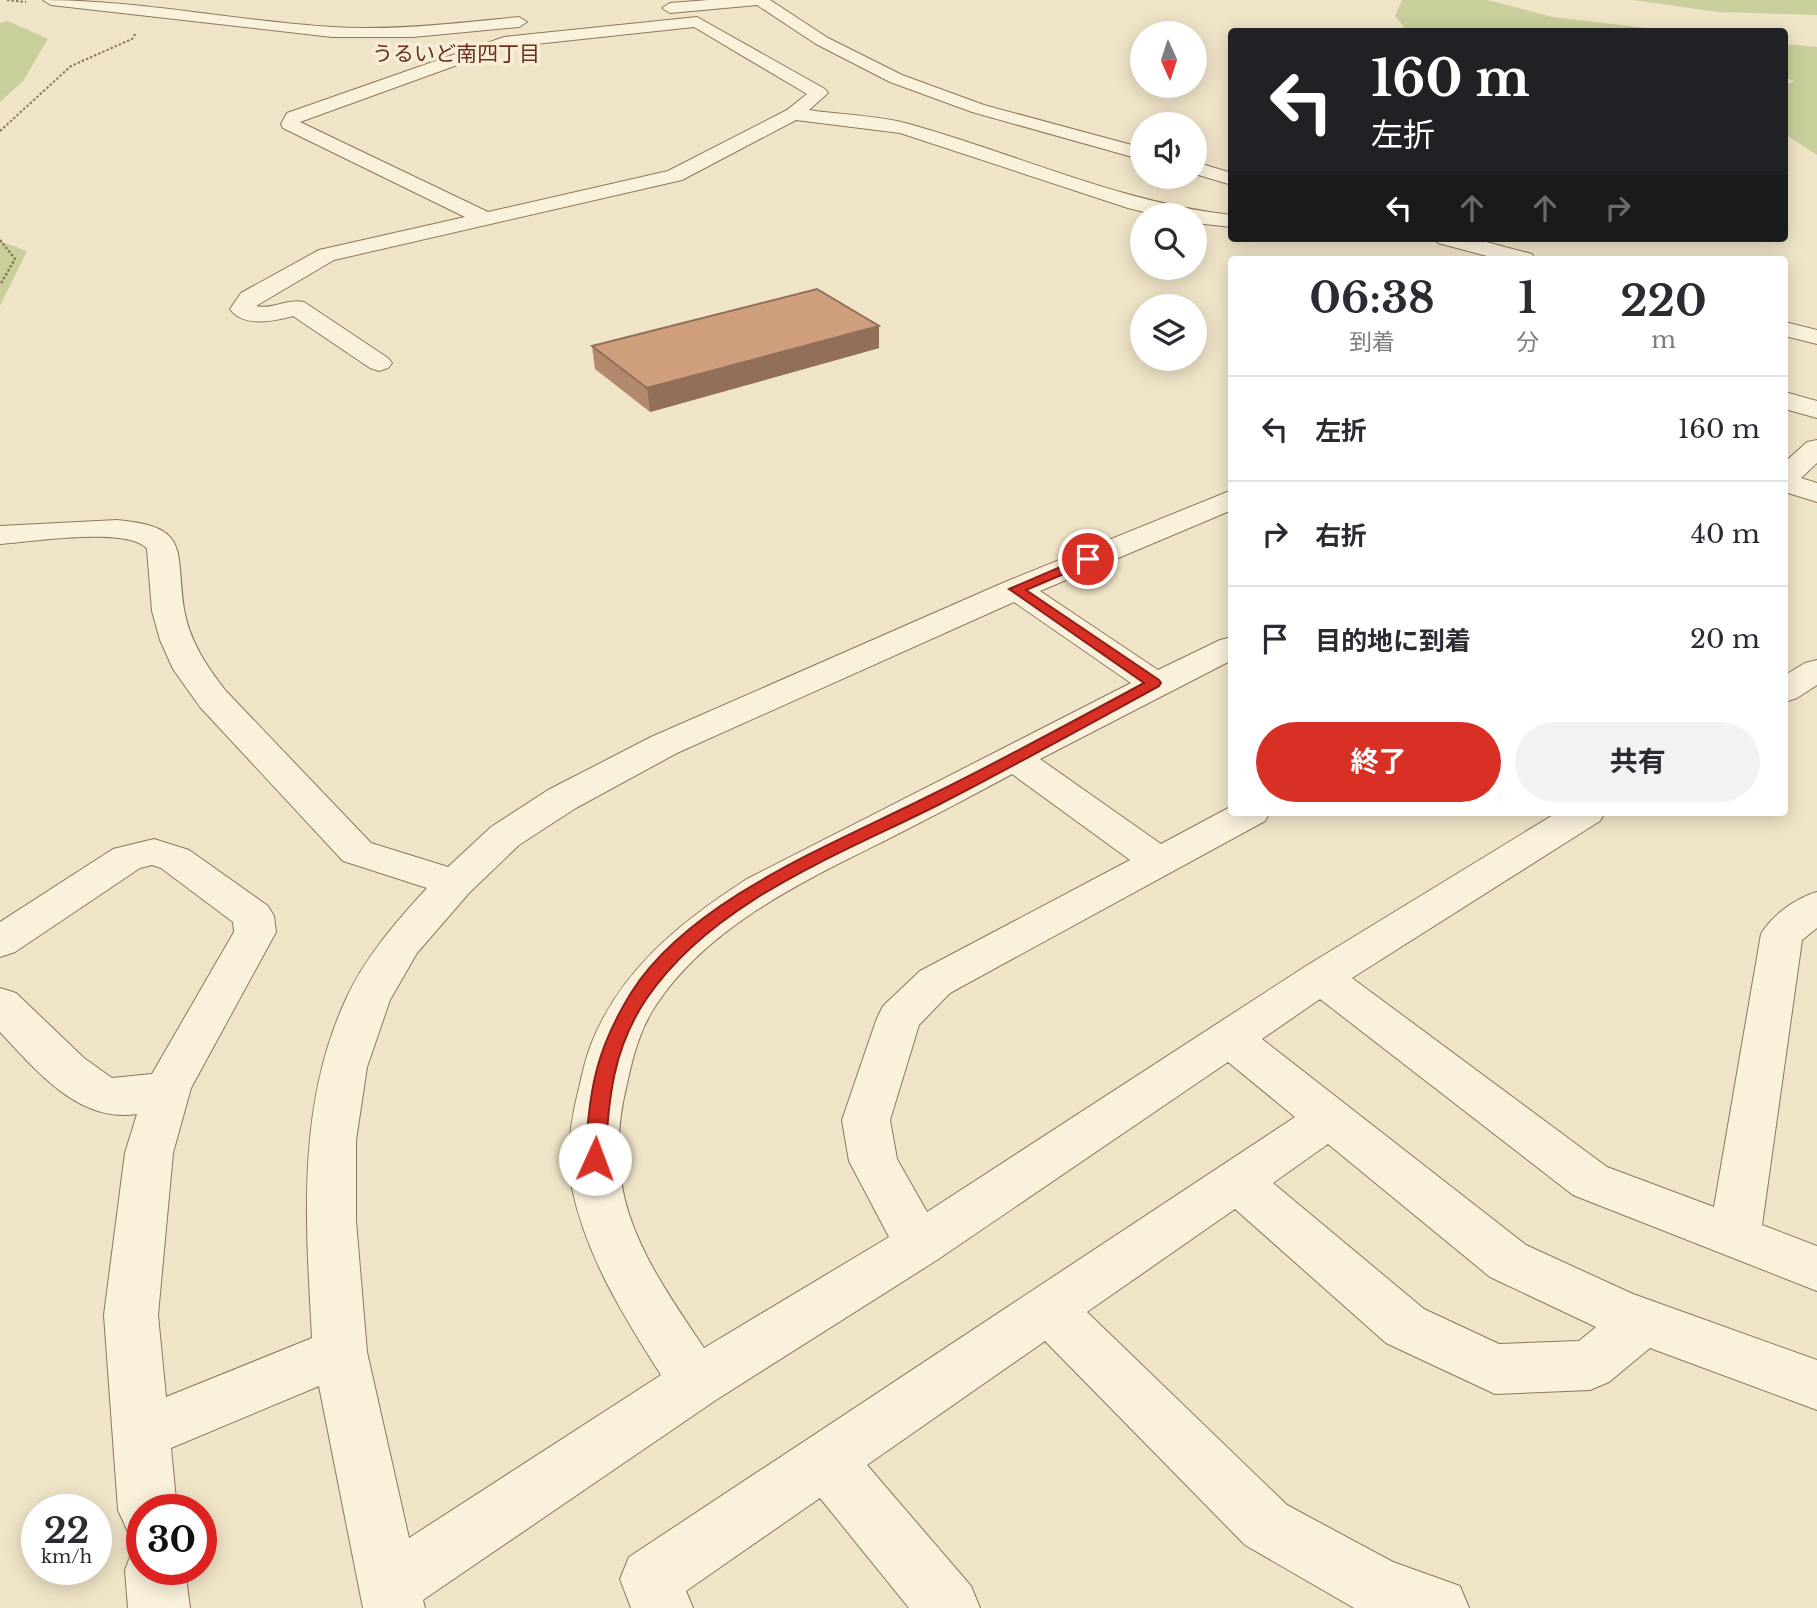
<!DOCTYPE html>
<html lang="ja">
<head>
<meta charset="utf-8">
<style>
  :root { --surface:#fff; --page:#f2f2f3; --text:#2b2b33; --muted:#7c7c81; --line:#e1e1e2; --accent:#d93025 }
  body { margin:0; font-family:"Libre Baskerville","Noto Sans JP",serif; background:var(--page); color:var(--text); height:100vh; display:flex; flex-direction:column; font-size:26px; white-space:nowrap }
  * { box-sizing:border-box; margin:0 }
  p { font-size:23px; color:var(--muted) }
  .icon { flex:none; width:38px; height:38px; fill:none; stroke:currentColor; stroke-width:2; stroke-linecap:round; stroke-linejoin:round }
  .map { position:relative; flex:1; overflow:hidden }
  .side { position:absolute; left:1228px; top:256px; width:560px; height:560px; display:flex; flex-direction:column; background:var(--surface); border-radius:7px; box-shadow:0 4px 18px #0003 }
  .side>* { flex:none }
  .hud { position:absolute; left:1228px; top:28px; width:560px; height:214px; border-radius:7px; box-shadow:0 4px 18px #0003; background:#202124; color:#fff; overflow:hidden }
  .needle { width:46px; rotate:177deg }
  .fabs { position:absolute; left:1130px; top:21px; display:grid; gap:14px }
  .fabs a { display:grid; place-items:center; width:77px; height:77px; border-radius:50%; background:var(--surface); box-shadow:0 4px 18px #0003; font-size:35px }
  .speed { position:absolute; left:21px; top:1494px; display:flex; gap:14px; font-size:35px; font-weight:700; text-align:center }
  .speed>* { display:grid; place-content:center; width:91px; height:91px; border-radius:50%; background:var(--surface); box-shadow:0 4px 18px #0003; line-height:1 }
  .speed small { font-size:18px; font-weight:400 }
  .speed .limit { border:10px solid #d22; background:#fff; color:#111 }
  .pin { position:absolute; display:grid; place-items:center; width:60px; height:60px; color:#fff; margin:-30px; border:4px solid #fff; border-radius:50%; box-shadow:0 2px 7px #0007 }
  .me { position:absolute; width:77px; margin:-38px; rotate:2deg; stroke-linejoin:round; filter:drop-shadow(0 0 5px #0008) }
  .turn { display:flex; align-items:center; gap:24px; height:147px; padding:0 28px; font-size:32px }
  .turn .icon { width:91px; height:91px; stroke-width:2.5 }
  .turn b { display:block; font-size:49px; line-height:60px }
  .lanes { display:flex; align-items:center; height:66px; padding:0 28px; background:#0003; justify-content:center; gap:35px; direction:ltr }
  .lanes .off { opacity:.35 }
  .eta { display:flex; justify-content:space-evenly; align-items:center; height:119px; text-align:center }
  .eta b { font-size:42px; font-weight:700; line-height:49px }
  .action { display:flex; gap:14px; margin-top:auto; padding:14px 28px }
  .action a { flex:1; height:80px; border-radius:42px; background:var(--accent); color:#fff; font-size:28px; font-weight:700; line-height:80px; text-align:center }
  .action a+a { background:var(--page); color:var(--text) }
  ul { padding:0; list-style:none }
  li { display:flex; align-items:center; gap:21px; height:105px; padding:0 28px; border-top:2px solid var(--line) }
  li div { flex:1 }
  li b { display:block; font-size:26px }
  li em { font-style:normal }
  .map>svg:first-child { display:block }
  .green { fill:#c9cf9b }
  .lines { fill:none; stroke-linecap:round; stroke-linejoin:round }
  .minor-casing { stroke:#8d765c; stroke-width:2 }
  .path-far1 { stroke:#8d765c; stroke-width:2; stroke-dasharray:2.5 2; stroke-linecap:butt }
  .path { stroke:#8d765c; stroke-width:2.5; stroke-dasharray:2.5 2; stroke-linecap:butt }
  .minor { fill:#faf1dc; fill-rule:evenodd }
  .wall { fill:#b2896c }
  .shaded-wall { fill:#916f58 }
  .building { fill:#cf9f7d; stroke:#916f58; stroke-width:2 }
  .route { fill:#d93025; stroke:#8d1f18; stroke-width:2 }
  .labels { text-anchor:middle; stroke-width:7; stroke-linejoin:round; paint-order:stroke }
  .far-neighbourhood-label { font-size:21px; fill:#6b2e1e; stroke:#f7eed8 }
</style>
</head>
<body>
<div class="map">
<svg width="1817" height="1608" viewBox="0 0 1817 1608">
  <rect width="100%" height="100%" fill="#f0e4c8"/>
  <g class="green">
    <polygon points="1402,0 1487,0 1553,17 1671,31 1407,31 1395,16"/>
    <polygon points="1633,0 1817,0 1817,15 1718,12"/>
    <polygon points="8,21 48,39 23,81 0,102 0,23"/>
    <polygon points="1785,44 1817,47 1817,155 1785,134 1785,85 1795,81 1785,78"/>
    <polygon points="0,241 27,251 0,306"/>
  </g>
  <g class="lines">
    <defs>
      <g id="minor">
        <path d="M43 0C140 0 235 21 332 27 394 31 457 23 519 17L527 22 519 27 413 37H332L51 5Z"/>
        <polygon points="709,0 770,0 828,38 902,75 984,105 1143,148 1143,160 972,112 890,82 816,44 757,5 670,13 662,8 670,3"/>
        <path d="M697 17 825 89 828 93 809 110C841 115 878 115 909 124 1017 154 1121 203 1232 215V227L1195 223V215H1156L1128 208 900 133 796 120 682 180 334 260 256 306C273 310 287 298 304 302L388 358 392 363 388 368 379 371 370 368 293 316C275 321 243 328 230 309L241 293 319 250 465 217 283 128 281 124 287 113 504 37ZM694 27 807 94 787 110 668 171 488 212 300 122 507 47Z"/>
        <polygon points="1195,162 1232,173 1232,185 1195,174"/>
        <polygon points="1435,238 1471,238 1532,254 1535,259 1498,259 1438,243"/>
        <polygon points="1785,322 1817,330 1817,344 1785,336"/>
        <polygon points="1785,392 1817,401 1817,418 1785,409"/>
        <polygon points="1817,440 1817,463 1801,478 1817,483 1817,502 1785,492 1785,462 1807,442"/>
        <path d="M1232 490V510L1040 591 1158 670 1220 640 1232 637V660L1040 759 1161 844 1232 806V812H1270L1265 821 950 993 919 1025 890 1120 897 1159 927 1212 1306 966 1558 812H1605L1600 821 1352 978 1607 1167 1714 1207 1761 934C1772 915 1796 898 1817 892V928L1802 940 1762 1225 1817 1246V1291L1573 1195 1320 999 1262 1039 1526 1245 1633 1294 1817 1360V1410L1650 1348 1609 1382 1590 1390 1495 1394 1386 1343 1235 1209 1087 1312 1287 1505 1393 1562 1460 1586 1469 1608H1354L1245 1545 1045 1341 867 1465 971 1586 980 1608H909L820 1498 686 1591 693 1608H631L620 1579 629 1557 1295 1117 1228 1062 937 1260 716 1400 423 1600 425 1608H363L319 1386 171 1448 177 1510H142V1536L127 1530 118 1510 104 1315 125 1153 137 1114C78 1123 36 1070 0 1032V988L16 993 84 1058 112 1078 152 1074 234 932 233 922 161 868 152 865 140 868 15 952 0 957V922L113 849 154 839 189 850 268 906 274 916 276 932 191 1088 173 1153 158 1315 166 1397 312 1338C306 1223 296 1107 346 999 365 957 396 922 427 888L343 861 200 707 173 669 160 640 152 611 147 549C130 526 29 542 0 544V526L117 520C192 527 175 550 184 609 189 640 207 667 226 691L371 843 448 867 491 827 548 790 651 737 1005 582ZM1014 602 1131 683 747 879C680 922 619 971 590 1047 585 1060 582 1075 579 1088 571 1119 565 1156 572 1188 586 1256 624 1317 661 1375L409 1538 367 1352 356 1221V1140L367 1067 390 1000 417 953 469 893 519 845 576 808 677 753ZM1012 774 1130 860 920 971 883 1006 877 1018 842 1120 849 1161 889 1237 704 1348C676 1306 645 1263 629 1214 615 1171 616 1128 627 1084 633 1056 640 1029 656 1005 710 924 806 880 890 838 931 817 972 796 1012 774ZM1328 1144 1490 1277 1596 1327 1579 1341 1499 1344 1424 1309 1273 1183Z"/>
        <polygon points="1817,660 1817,685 1797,698 1785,702 1785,675 1805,663"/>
        <polygon points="142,1545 142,1570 185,1570 190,1608 128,1608 125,1570 133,1549"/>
      </g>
    </defs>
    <use href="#minor" class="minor-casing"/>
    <g class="path-far1">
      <polyline points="7,0 26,2"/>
      <polyline points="0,131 71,66 132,39 136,33"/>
    </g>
    <polyline class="path" points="0,240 15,259 0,285"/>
    <use href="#minor" class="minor"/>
  </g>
  <polygon class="wall" points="879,326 879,348 650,412 595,369 592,346"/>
  <polygon class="shaded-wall" points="879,326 879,348 650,412 647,388"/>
  <polygon class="building" points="817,289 879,326 647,388 592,346"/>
  <path class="route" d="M1088 555 1092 557V562L1026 590 1159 680 1161 683 1159 686C1086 726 1014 766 940 804 839 855 713 901 647 998 612 1049 609 1099 605 1159L602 1164 595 1167 588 1164 585 1159C590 1090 594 1053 631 993 690 899 836 843 933 794 1004 759 1074 721 1144 683L1009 589Z"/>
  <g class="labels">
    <g class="far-neighbourhood-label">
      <text x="456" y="61">うるいど南四丁目</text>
    </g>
  </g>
</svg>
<div class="fabs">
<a><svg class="needle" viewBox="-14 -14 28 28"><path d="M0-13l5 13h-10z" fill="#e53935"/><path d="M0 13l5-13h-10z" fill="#7c7c81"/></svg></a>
<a><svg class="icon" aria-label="sound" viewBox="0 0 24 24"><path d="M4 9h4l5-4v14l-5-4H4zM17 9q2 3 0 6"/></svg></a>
<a><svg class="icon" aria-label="search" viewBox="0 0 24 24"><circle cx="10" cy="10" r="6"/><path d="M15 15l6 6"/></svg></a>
<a><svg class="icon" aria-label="layers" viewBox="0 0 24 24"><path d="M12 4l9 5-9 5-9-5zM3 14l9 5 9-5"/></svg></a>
</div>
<div class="speed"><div>22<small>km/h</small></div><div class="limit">30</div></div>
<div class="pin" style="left:1088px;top:559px;background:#d93025"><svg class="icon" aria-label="arrive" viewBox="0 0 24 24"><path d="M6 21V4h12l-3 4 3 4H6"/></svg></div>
<svg class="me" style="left:595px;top:1159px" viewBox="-20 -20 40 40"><circle r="19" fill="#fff"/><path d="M0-13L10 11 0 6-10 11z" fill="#d93025"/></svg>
<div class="hud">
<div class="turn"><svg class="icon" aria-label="left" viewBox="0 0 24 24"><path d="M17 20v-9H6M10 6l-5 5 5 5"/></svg><div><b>160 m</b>左折</div></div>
<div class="lanes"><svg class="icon" aria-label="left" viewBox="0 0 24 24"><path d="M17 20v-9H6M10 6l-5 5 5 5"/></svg><svg class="icon off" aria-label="ahead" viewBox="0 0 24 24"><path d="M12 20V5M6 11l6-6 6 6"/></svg><svg class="icon off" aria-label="ahead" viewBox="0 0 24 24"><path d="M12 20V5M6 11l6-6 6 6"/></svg><svg class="icon off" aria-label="right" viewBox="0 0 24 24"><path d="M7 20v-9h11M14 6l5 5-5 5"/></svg></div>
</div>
<section class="side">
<div class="eta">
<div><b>06:38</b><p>到着</p></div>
<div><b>1</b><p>分</p></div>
<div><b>220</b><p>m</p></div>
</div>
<ul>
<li><svg class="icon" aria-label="left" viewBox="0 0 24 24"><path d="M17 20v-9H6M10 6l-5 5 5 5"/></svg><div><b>左折</b></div><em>160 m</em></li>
<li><svg class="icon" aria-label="right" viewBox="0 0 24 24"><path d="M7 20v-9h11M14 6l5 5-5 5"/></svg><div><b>右折</b></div><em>40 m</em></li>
<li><svg class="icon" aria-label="arrive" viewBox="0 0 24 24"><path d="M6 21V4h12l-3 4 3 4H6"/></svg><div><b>目的地に到着</b></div><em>20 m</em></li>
</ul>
<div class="action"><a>終了</a><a>共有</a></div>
</section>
</div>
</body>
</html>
